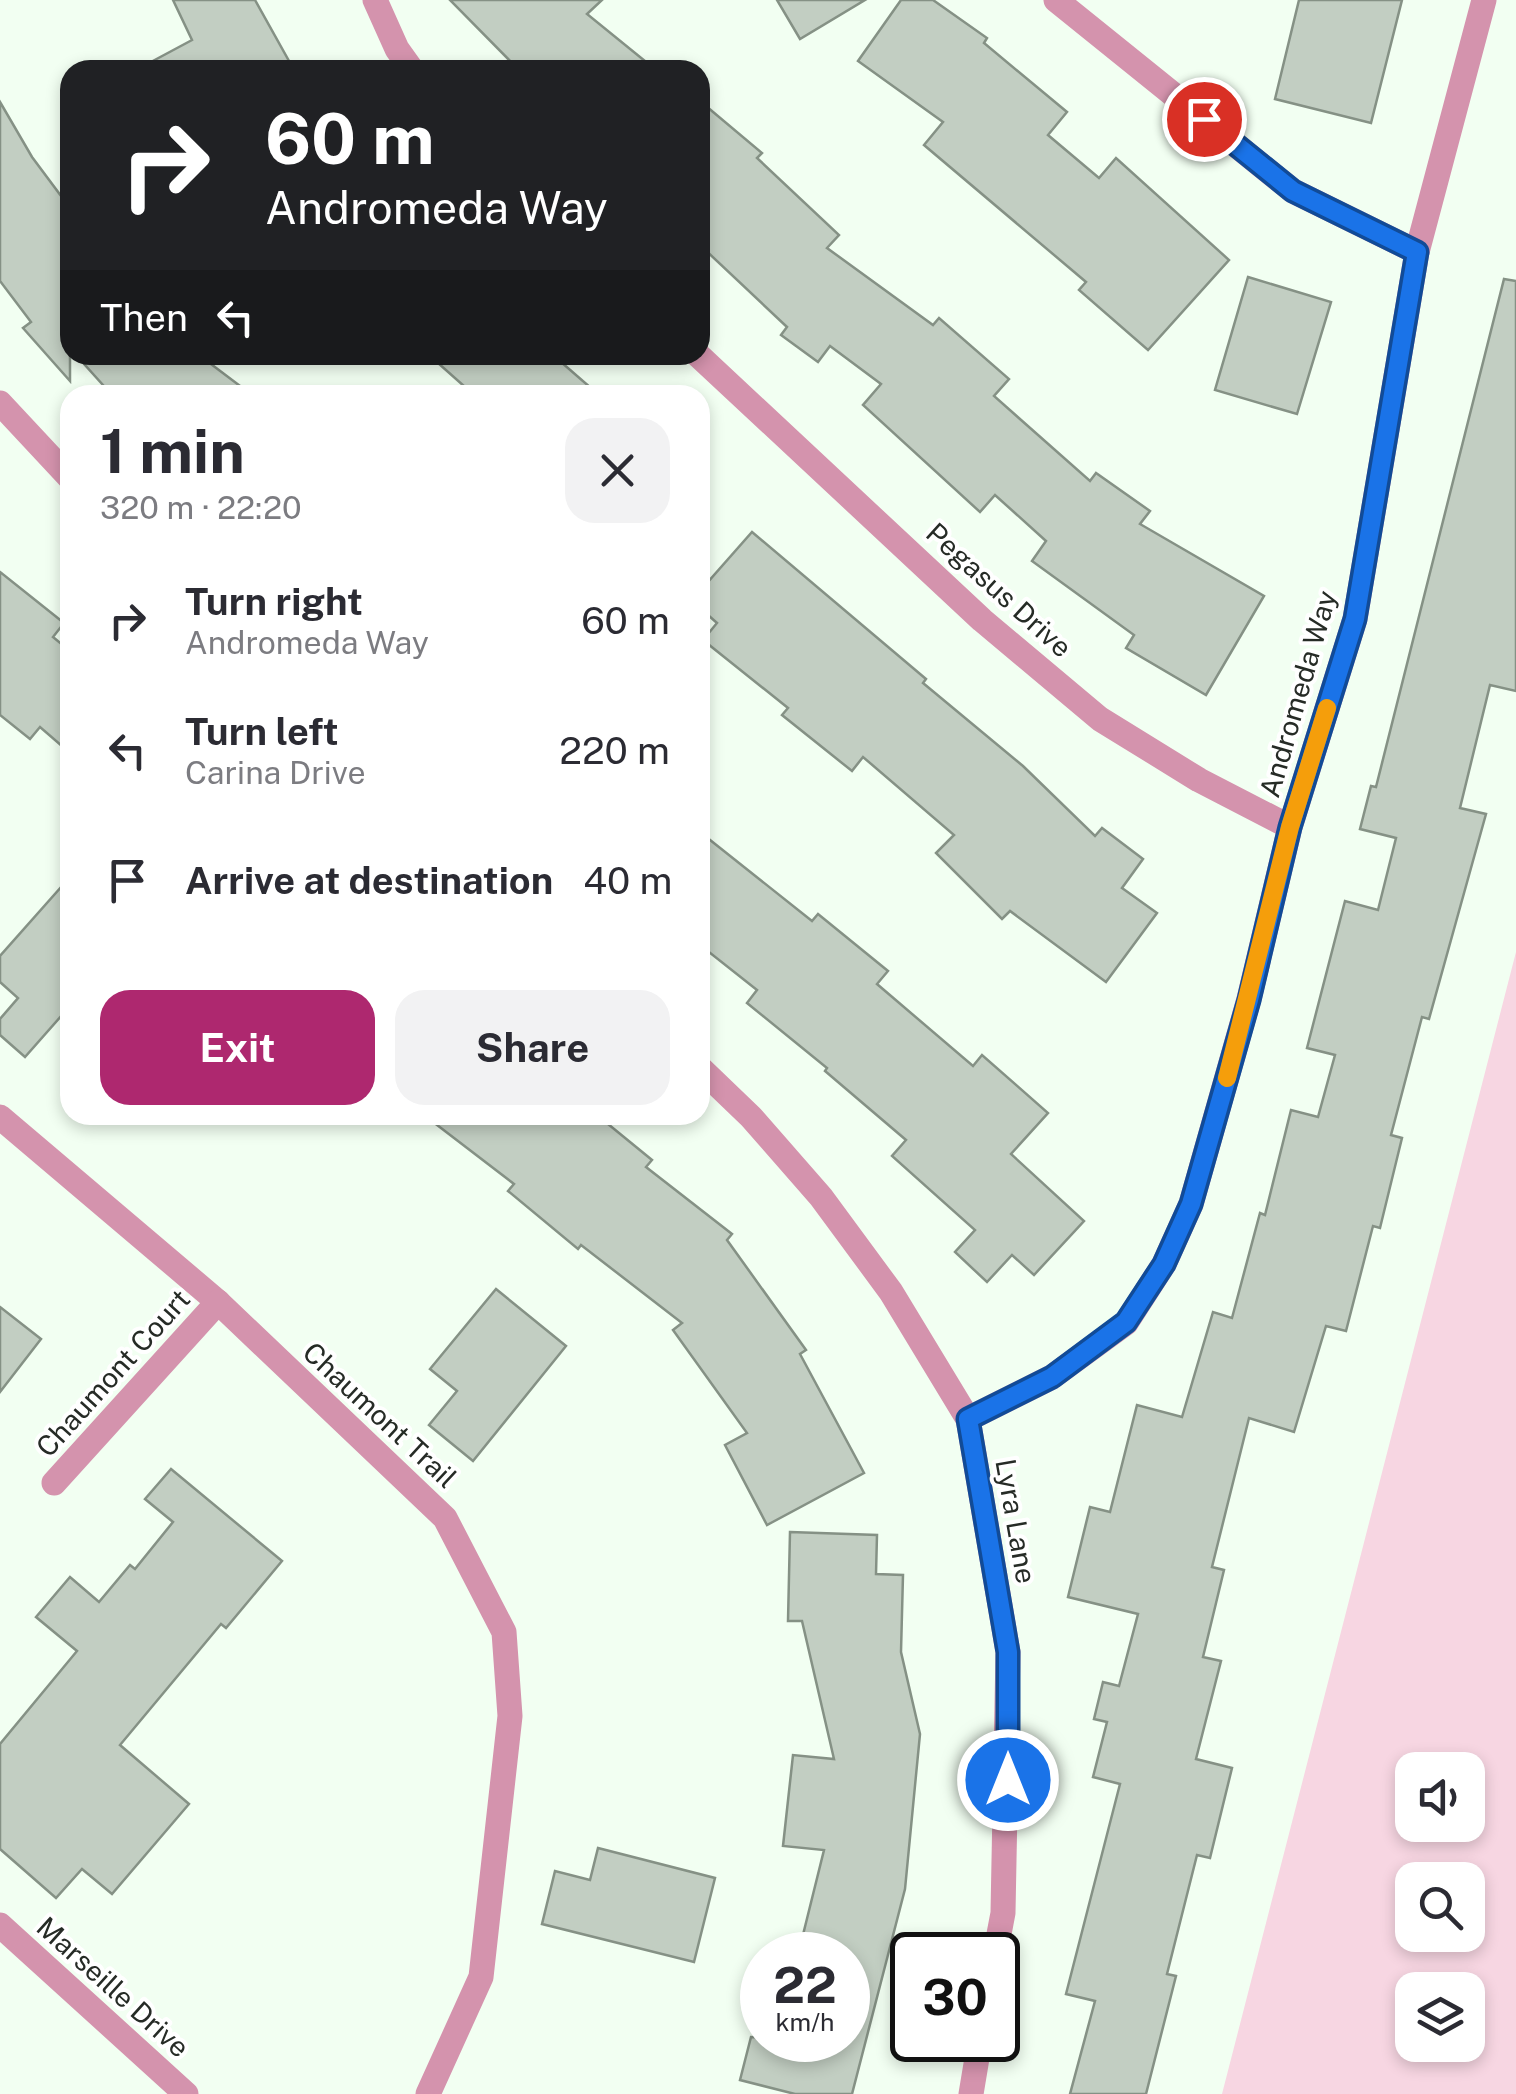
<!DOCTYPE html>
<html lang="en">
<head>
<meta charset="utf-8">
<style>
  :root { --surface:#fff; --page:#f2f2f3; --text:#2b2b33; --muted:#7c7c81; --accent:#ae286f }
  body { margin:0; font-family:"Public Sans",sans-serif; background:var(--page); color:var(--text); height:100vh; display:flex; flex-direction:column; font-size:38px; white-space:nowrap }
  * { box-sizing:border-box; margin:0 }
  p { font-size:32px; color:var(--muted) }
  .icon { flex:none; width:55px; height:55px; fill:none; stroke:currentColor; stroke-width:2; stroke-linecap:round; stroke-linejoin:round }
  .map { position:relative; flex:1; overflow:hidden }
  .side { position:absolute; left:60px; top:385px; width:650px; height:740px; display:flex; flex-direction:column; background:var(--surface); border-radius:30px; box-shadow:0 5px 15px #0003 }
  .side>* { flex:none }
  .guide { position:absolute; left:60px; top:60px; width:650px; height:305px; border-radius:30px; box-shadow:0 5px 15px #0003; background:#202124; color:#fff; overflow:hidden }
  .buttons { position:absolute; left:1395px; top:1752px; display:grid; gap:20px }
  .buttons a { display:grid; place-items:center; width:90px; height:90px; border-radius:20px; background:var(--surface); box-shadow:0 5px 15px #0003; font-size:50px }
  .speed { position:absolute; left:740px; top:1932px; display:flex; gap:20px; font-size:50px; font-weight:700; text-align:center }
  .speed>* { display:grid; place-content:center; width:130px; height:130px; border-radius:50%; background:var(--surface); box-shadow:0 5px 15px #0003; line-height:1 }
  .speed small { font-size:25px; font-weight:400 }
  .speed .limit { border:5px solid #111; border-radius:15px; background:#fff; color:#111 }
  .pin { position:absolute; display:grid; place-items:center; width:85px; height:85px; color:#fff; margin:-42px; border:5px solid #fff; border-radius:50%; box-shadow:0 2px 10px #0007 }
  .me { position:absolute; width:110px; margin:-55px; rotate:0deg; stroke-linejoin:round; filter:drop-shadow(0 0 8px #0008) }
  .turn { display:flex; align-items:center; gap:35px; height:210px; padding:0 40px; font-size:45px }
  .turn .icon { width:130px; height:130px; stroke-width:2.5 }
  .turn b { display:block; font-size:70px; line-height:85px }
  .then { display:flex; align-items:center; height:95px; padding:0 40px; background:#0003; gap:20px; font-size:38px }
  .round { display:grid; place-items:center; flex:none; width:105px; height:105px; border-radius:30px; background:var(--page) }
  .summary { display:flex; align-items:center; justify-content:space-between; height:170px; padding:0 40px }
  h1 { font-size:60px; font-weight:700; line-height:75px }
  .button { display:flex; gap:20px; margin-top:auto; padding:20px 40px }
  .button a { flex:1; height:115px; border-radius:30px; background:var(--accent); color:#fff; font-size:40px; font-weight:700; line-height:115px; text-align:center }
  .button a+a { background:var(--page); color:var(--text) }
  ul { padding:0; list-style:none }
  li { display:flex; align-items:center; gap:30px; height:130px; padding:0 40px }
  li div { flex:1 }
  li b { display:block; font-size:38px }
  li em { font-style:normal }
  .map>svg:first-child { display:block }
  .green { fill:#f7d6e2; fill-rule:evenodd }
  .building { fill:#c2cec2; stroke:#859185; stroke-width:2.5 }
  .lines { fill:none; stroke-linecap:round; stroke-linejoin:round }
  .street { stroke:#d493ad; stroke-width:25 }
  .route-casing { stroke:#114b97; stroke-width:25 }
  .route { stroke:#1a73e8; stroke-width:18 }
  .slow { stroke:#f59e0b; stroke-width:18 }
  .labels { text-anchor:middle; stroke-width:8; stroke-linejoin:round; paint-order:stroke }
  .street-label { font-size:28px; fill:#262b26; stroke:#fff }
</style>
</head>
<body>
<div class="map">
<svg width="1516" height="2094" viewBox="0 0 1516 2094">
  <rect width="100%" height="100%" fill="#f2fff2"/>
  <path class="green" d="M1516 952V2094H1222ZM1412 1770H1468V1825H1412ZM1412 1880H1468V1935H1412ZM1412 1990H1468V2045H1412Z"/>
  <g class="building">
    <polygon points="173,0 255,0 294,70 136,70 192,40"/>
    <polygon points="450,0 602,0 587,14 656,70 519,70"/>
    <polygon points="777,0 865,0 800,39"/>
    <polygon points="901,0 933,0 987,38 984,43 1067,112 1048,135 1099,178 1116,158 1229,260 1148,350 1079,290 1086,282 924,145 943,122 858,61"/>
    <polygon points="1299,0 1402,0 1371,123 1275,99"/>
    <polygon points="700,101 762,153 757,158 839,235 827,248 933,325 939,318 1009,379 994,396 1090,481 1096,473 1150,511 1140,524 1264,596 1206,695 1126,648 1134,635 1032,561 1046,541 995,495 980,512 863,405 881,384 830,346 818,362 781,335 787,327 700,245"/>
    <polygon points="0,102 32,157 70,208 70,381 23,328 31,322 0,281"/>
    <polygon points="1248,277 1331,302 1297,414 1215,390"/>
    <polygon points="1504,279 1516,281 1516,691 1490,685 1460,808 1486,814 1429,1019 1422,1017 1391,1135 1402,1138 1380,1228 1373,1226 1346,1331 1326,1326 1294,1432 1249,1418 1212,1567 1224,1570 1203,1657 1221,1661 1196,1759 1232,1768 1210,1858 1197,1855 1167,1974 1176,1976 1146,2094 1070,2094 1095,2001 1066,1994 1120,1784 1093,1777 1107,1722 1094,1719 1103,1682 1119,1686 1138,1614 1068,1597 1090,1507 1110,1512 1137,1405 1182,1417 1213,1312 1232,1318 1260,1213 1265,1215 1291,1110 1318,1117 1335,1055 1307,1048 1345,901 1378,910 1396,838 1360,829 1371,786 1376,787"/>
    <polygon points="76,355 199,355 252,395 112,395"/>
    <polygon points="429,355 553,355 599,395 474,395"/>
    <polygon points="752,532 926,679 923,683 1023,766 1095,836 1102,828 1143,859 1122,888 1157,913 1106,982 1010,911 1002,919 936,853 954,835 863,757 852,771 782,715 788,708 703,640 717,623 700,608 700,591"/>
    <polygon points="0,572 64,623 53,637 70,651 70,753 40,727 30,739 0,715"/>
    <polygon points="700,832 812,921 818,914 888,971 877,984 973,1066 982,1055 1048,1113 1011,1154 1084,1221 1034,1275 1012,1255 987,1282 955,1252 975,1230 892,1156 906,1140 825,1071 827,1068 747,1003 757,990 700,945"/>
    <polygon points="70,877 70,1006 25,1057 0,1035 0,1019 18,998 0,982 0,956"/>
    <polygon points="424,1115 597,1115 652,1160 646,1167 732,1234 727,1240 806,1350 800,1354 864,1473 767,1525 725,1445 747,1433 673,1330 682,1323 581,1245 578,1249 508,1191 514,1184"/>
    <polygon points="496,1289 566,1346 473,1461 429,1425 457,1391 430,1369"/>
    <polygon points="0,1307 41,1339 0,1392"/>
    <polygon points="171,1469 282,1561 226,1628 221,1624 120,1745 189,1804 112,1894 82,1869 56,1898 0,1849 0,1744 77,1651 36,1617 70,1577 99,1602 130,1565 135,1569 173,1522 145,1499"/>
    <polygon points="790,1532 877,1535 876,1574 903,1575 901,1652 920,1734 905,1889 852,2094 795,2094 740,2080 751,2037 848,2040 848,1955 798,1955 824,1850 783,1846 793,1755 834,1759 802,1621 788,1621"/>
    <polygon points="598,1848 715,1878 694,1962 542,1924 555,1871 590,1880"/>
  </g>
  <g class="lines">
    <g class="street">
      <polyline points="375,0 397,49 412,70"/>
      <polyline points="1056,0 1293,191 1417,252"/>
      <polyline points="698,355 982,620 1100,719 1199,780 1290,827"/>
      <polyline points="0,403 70,478"/>
      <polyline points="700,1068 751,1117 821,1197 891,1292 968,1419 1008,1652 1003,1913 995,1955"/>
      <polyline points="0,1117 218,1302 445,1518 504,1632 510,1716 481,1977 428,2094"/>
      <polyline points="968,1419 1052,1377 1126,1323 1164,1264 1191,1204 1249,999 1290,827 1355,619 1417,252 1484,0"/>
      <polyline points="54,1483 218,1302"/>
      <polyline points="0,1925 186,2094"/>
      <polyline points="971,2094 980,2040"/>
    </g>
  </g>
  <g class="lines">
    <defs>
      <polyline id="route" points="1008,1780 1008,1652 968,1419 1052,1377 1126,1322 1164,1264 1191,1204 1249,1000 1290,827 1355,619 1417,252 1293,191 1204,119"/>
    </defs>
    <use href="#route" class="route-casing"/>
    <use href="#route" class="route"/>
    <polyline class="slow" points="1227,1078 1290,827 1327,708"/>
  </g>
  <g class="labels">
    <g class="street-label">
      <text transform="translate(999 590) rotate(42)" y="10">Pegasus Drive</text>
      <text transform="translate(1298 694) rotate(-74)" y="10">Andromeda Way</text>
      <text transform="translate(113 1373) rotate(-48)" y="10">Chaumont Court</text>
      <text transform="translate(380 1415) rotate(43)" y="10">Chaumont Trail</text>
      <text transform="translate(1016 1521) rotate(80)" y="10">Lyra Lane</text>
      <text transform="translate(113 1987) rotate(42)" y="10">Marseille Drive</text>
    </g>
  </g>
</svg>
<div class="buttons">
<a><svg class="icon" aria-label="sound" viewBox="0 0 24 24"><path d="M4 9h4l5-4v14l-5-4H4zM17 9q2 3 0 6"/></svg></a>
<a><svg class="icon" aria-label="search" viewBox="0 0 24 24"><circle cx="10" cy="10" r="6"/><path d="M15 15l6 6"/></svg></a>
<a><svg class="icon" aria-label="layers" viewBox="0 0 24 24"><path d="M12 4l9 5-9 5-9-5zM3 14l9 5 9-5"/></svg></a>
</div>
<div class="speed"><div>22<small>km/h</small></div><div class="limit">30</div></div>
<div class="pin" style="left:1204px;top:119px;background:#d93025"><svg class="icon" aria-label="arrive" viewBox="0 0 24 24"><path d="M6 21V4h12l-3 4 3 4H6"/></svg></div>
<svg class="me" style="left:1008px;top:1780px" viewBox="-20 -20 40 40"><circle r="17" fill="#1a73e8" stroke="#fff" stroke-width="3"/><path d="M0-11L8 9 0 5-8 9z" fill="#fff"/></svg>
<div class="guide">
<div class="turn"><svg class="icon" aria-label="right" viewBox="0 0 24 24"><path d="M7 20v-9h11M14 6l5 5-5 5"/></svg><div><b>60 m</b>Andromeda Way</div></div>
<div class="then">Then<svg class="icon" aria-label="left" viewBox="0 0 24 24"><path d="M17 20v-9H6M10 6l-5 5 5 5"/></svg></div>
</div>
<section class="side">
<div class="summary"><div><h1>1 min</h1><p>320 m · 22:20</p></div><a class="round"><svg class="icon" aria-label="close" viewBox="0 0 24 24"><path d="M6 6l12 12M18 6L6 18"/></svg></a></div>
<ul>
<li><svg class="icon" aria-label="right" viewBox="0 0 24 24"><path d="M7 20v-9h11M14 6l5 5-5 5"/></svg><div><b>Turn right</b><p>Andromeda Way</p></div><em>60 m</em></li>
<li><svg class="icon" aria-label="left" viewBox="0 0 24 24"><path d="M17 20v-9H6M10 6l-5 5 5 5"/></svg><div><b>Turn left</b><p>Carina Drive</p></div><em>220 m</em></li>
<li><svg class="icon" aria-label="arrive" viewBox="0 0 24 24"><path d="M6 21V4h12l-3 4 3 4H6"/></svg><div><b>Arrive at destination</b></div><em>40 m</em></li>
</ul>
<div class="button"><a>Exit</a><a>Share</a></div>
</section>
</div>
</body>
</html>
